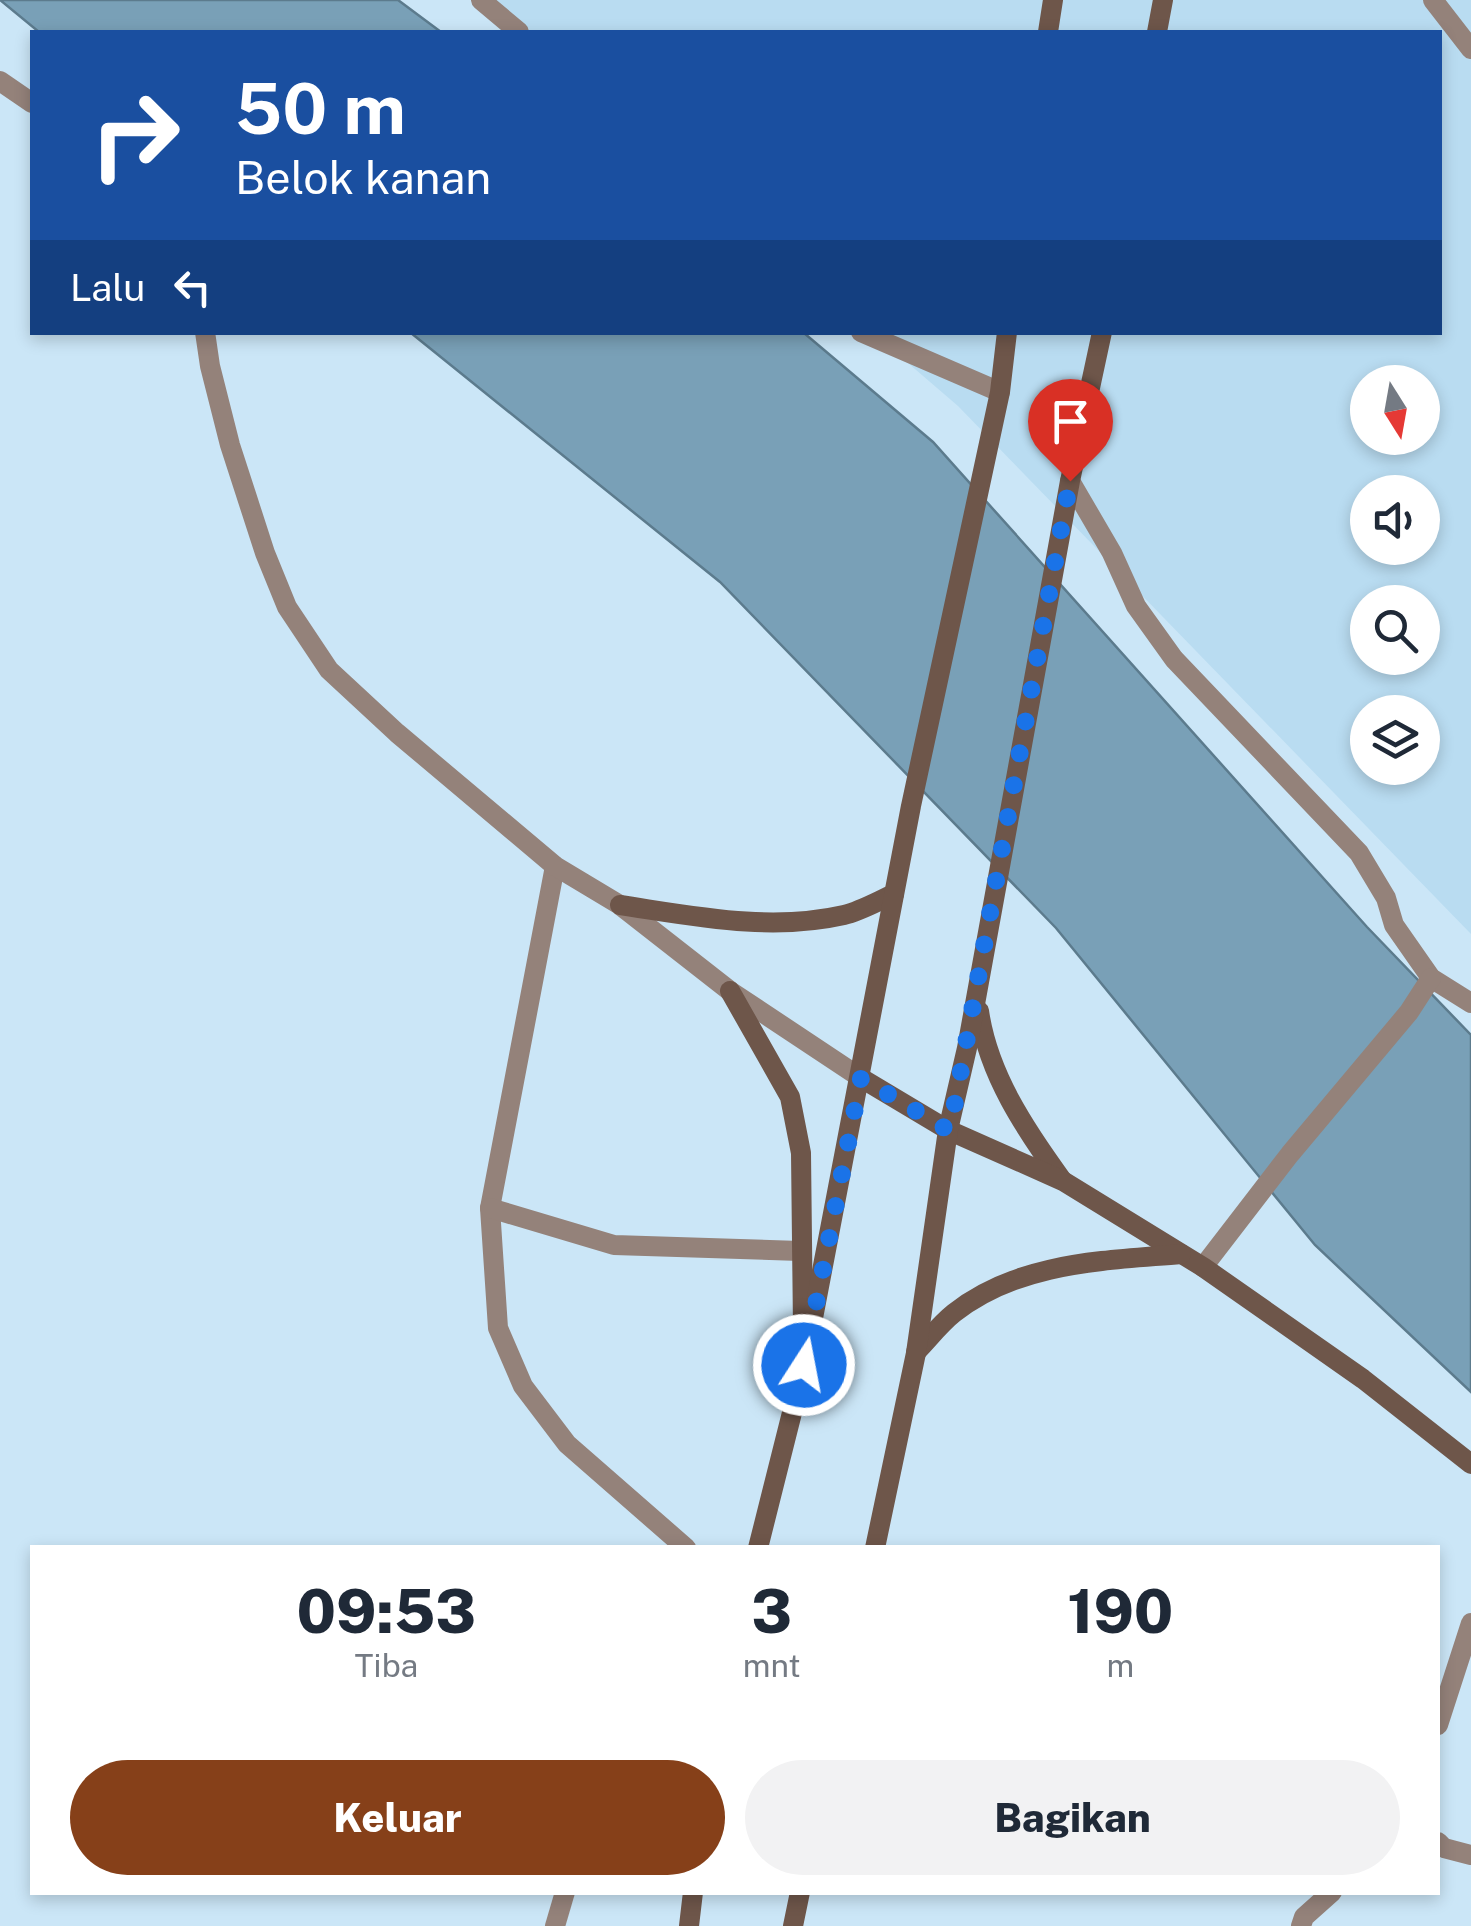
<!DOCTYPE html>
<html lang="id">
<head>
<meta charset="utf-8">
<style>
  :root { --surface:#fff; --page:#f2f2f3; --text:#1f2937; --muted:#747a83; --accent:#864019 }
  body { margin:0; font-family:"Public Sans",sans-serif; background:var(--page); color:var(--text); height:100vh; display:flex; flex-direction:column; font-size:38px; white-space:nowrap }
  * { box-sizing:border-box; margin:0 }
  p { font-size:32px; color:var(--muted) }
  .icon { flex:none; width:55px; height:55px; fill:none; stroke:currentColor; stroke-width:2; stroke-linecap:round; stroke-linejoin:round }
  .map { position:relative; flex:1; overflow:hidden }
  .sheet { position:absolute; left:30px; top:1545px; width:1410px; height:350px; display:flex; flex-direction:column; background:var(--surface); border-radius:0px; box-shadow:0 5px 15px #0003 }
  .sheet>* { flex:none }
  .top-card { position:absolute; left:30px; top:30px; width:1412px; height:305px; border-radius:0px; box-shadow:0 5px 15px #0003; background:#1a4fa0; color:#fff; overflow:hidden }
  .needle { width:65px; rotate:169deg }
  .fabs { position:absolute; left:1350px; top:365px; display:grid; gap:20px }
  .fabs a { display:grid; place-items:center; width:90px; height:90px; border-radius:50%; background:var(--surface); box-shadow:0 5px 15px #0003; font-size:50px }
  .pin { position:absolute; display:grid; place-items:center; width:85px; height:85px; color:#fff; margin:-102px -42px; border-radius:50% 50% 50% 0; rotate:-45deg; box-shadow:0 0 10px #0007 }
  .pin .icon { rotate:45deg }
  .me { position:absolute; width:110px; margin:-55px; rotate:11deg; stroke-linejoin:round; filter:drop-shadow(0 0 8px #0008) }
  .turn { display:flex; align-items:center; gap:35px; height:210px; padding:0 40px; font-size:45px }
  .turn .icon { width:130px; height:130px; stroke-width:2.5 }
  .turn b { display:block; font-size:70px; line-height:85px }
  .then { display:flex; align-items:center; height:95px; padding:0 40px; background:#0003; gap:20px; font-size:38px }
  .eta { display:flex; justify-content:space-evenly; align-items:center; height:170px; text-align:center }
  .eta b { font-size:60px; font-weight:800; line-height:70px }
  .button { display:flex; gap:20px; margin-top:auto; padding:20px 40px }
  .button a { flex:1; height:115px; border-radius:60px; background:var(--accent); color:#fff; font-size:40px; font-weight:800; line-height:115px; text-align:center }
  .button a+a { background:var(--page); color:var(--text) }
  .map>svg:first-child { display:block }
  .built { fill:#b9dcf1; fill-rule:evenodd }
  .water { fill:#79a0b7; stroke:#5c7b8d; stroke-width:2.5 }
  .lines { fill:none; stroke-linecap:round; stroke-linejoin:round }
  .lane { stroke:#94827a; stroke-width:20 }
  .street { stroke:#94827a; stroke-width:20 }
  .secondary { stroke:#6e564a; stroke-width:20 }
  .route { stroke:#1a73e8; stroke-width:18; stroke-dasharray:0 32.4 }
</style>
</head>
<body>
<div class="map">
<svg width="1471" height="1926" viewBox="0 0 1471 1926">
  <rect width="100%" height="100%" fill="#cbe6f7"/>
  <path class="built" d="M491 0H1471V934L958 406 873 333 1440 332V32H528ZM1368 382H1422V438H1368ZM1368 492H1422V548H1368ZM1368 602H1422V658H1368ZM1368 712H1422V768H1368Z"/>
  <g class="water">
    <polygon points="0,0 398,0 441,32 39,32"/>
    <polygon points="411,333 804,333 933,442 1367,927 1471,1035 1471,1392 1315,1245 1056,928 720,582"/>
  </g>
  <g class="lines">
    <g class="lane">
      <polyline points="1433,0 1471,49"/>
      <polyline points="555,866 490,1208 498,1328 523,1386 567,1444 686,1548"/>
      <polyline points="490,1208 614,1245 800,1251"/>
      <polyline points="555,1926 565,1892"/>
    </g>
    <g class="street">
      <polyline points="481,0 519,32"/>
      <polyline points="0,81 32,103"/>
      <polyline points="205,332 210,366 230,445 265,553 287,607 329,670 397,733 555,866 620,905 730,991 861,1078"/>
      <polyline points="861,332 1000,392"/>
      <polyline points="1070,481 1112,553 1136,606 1174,659 1359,853 1386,898 1394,925 1431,978 1471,1003"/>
      <polyline points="1203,1267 1290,1154 1409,1012 1431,978"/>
      <polyline points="1438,1725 1471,1623"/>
      <polyline points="1438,1842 1444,1848 1471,1855"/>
      <polyline points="1301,1926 1304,1917 1332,1892"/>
    </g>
    <g class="secondary">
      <polyline points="1048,32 1053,0"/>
      <polyline points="1157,32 1163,0"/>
      <path d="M620 905C694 916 770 932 844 915 861 911 878 901 894 894"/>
      <polyline points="730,991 790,1097 801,1153 803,1328"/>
      <path d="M979 1011C988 1074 1025 1129 1062 1180"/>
      <polyline points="861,1078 948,1130 1063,1181 1203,1267 1363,1379 1471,1464"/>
      <path d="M916 1352C928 1340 940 1324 954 1313 1019 1262 1102 1261 1181 1254"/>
      <polyline points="758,1548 804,1365 911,806 1000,392 1007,332"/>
      <polyline points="875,1548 916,1353 948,1130 967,1048 1070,481 1102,332"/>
      <polyline points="689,1926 693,1892"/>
      <polyline points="793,1926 800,1892"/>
    </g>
  </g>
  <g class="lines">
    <polyline class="route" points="804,1365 861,1078 948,1130 952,1119 1070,481"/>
  </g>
</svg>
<div class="fabs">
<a><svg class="needle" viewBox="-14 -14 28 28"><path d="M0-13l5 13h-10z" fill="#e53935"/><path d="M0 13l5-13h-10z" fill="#747a83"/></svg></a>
<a><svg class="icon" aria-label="sound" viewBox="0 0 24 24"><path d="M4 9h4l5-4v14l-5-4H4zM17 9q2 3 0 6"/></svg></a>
<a><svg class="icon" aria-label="search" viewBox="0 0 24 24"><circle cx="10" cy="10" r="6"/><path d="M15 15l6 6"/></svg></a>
<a><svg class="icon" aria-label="layers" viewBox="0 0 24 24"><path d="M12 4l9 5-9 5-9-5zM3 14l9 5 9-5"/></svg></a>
</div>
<div class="pin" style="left:1070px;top:481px;background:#d93025"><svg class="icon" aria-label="arrive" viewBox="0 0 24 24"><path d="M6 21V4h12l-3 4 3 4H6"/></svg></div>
<svg class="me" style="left:804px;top:1365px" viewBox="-20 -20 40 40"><circle r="17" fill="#1a73e8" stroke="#fff" stroke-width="3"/><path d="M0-11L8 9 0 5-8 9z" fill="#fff"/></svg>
<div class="top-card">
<div class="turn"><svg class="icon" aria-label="right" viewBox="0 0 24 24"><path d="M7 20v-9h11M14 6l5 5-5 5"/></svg><div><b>50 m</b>Belok kanan</div></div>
<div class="then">Lalu<svg class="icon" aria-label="left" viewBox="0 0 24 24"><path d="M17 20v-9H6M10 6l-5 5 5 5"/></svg></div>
</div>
<section class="sheet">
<div class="eta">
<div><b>09:53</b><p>Tiba</p></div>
<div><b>3</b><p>mnt</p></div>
<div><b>190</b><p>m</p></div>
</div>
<div class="button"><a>Keluar</a><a>Bagikan</a></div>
</section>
</div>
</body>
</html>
